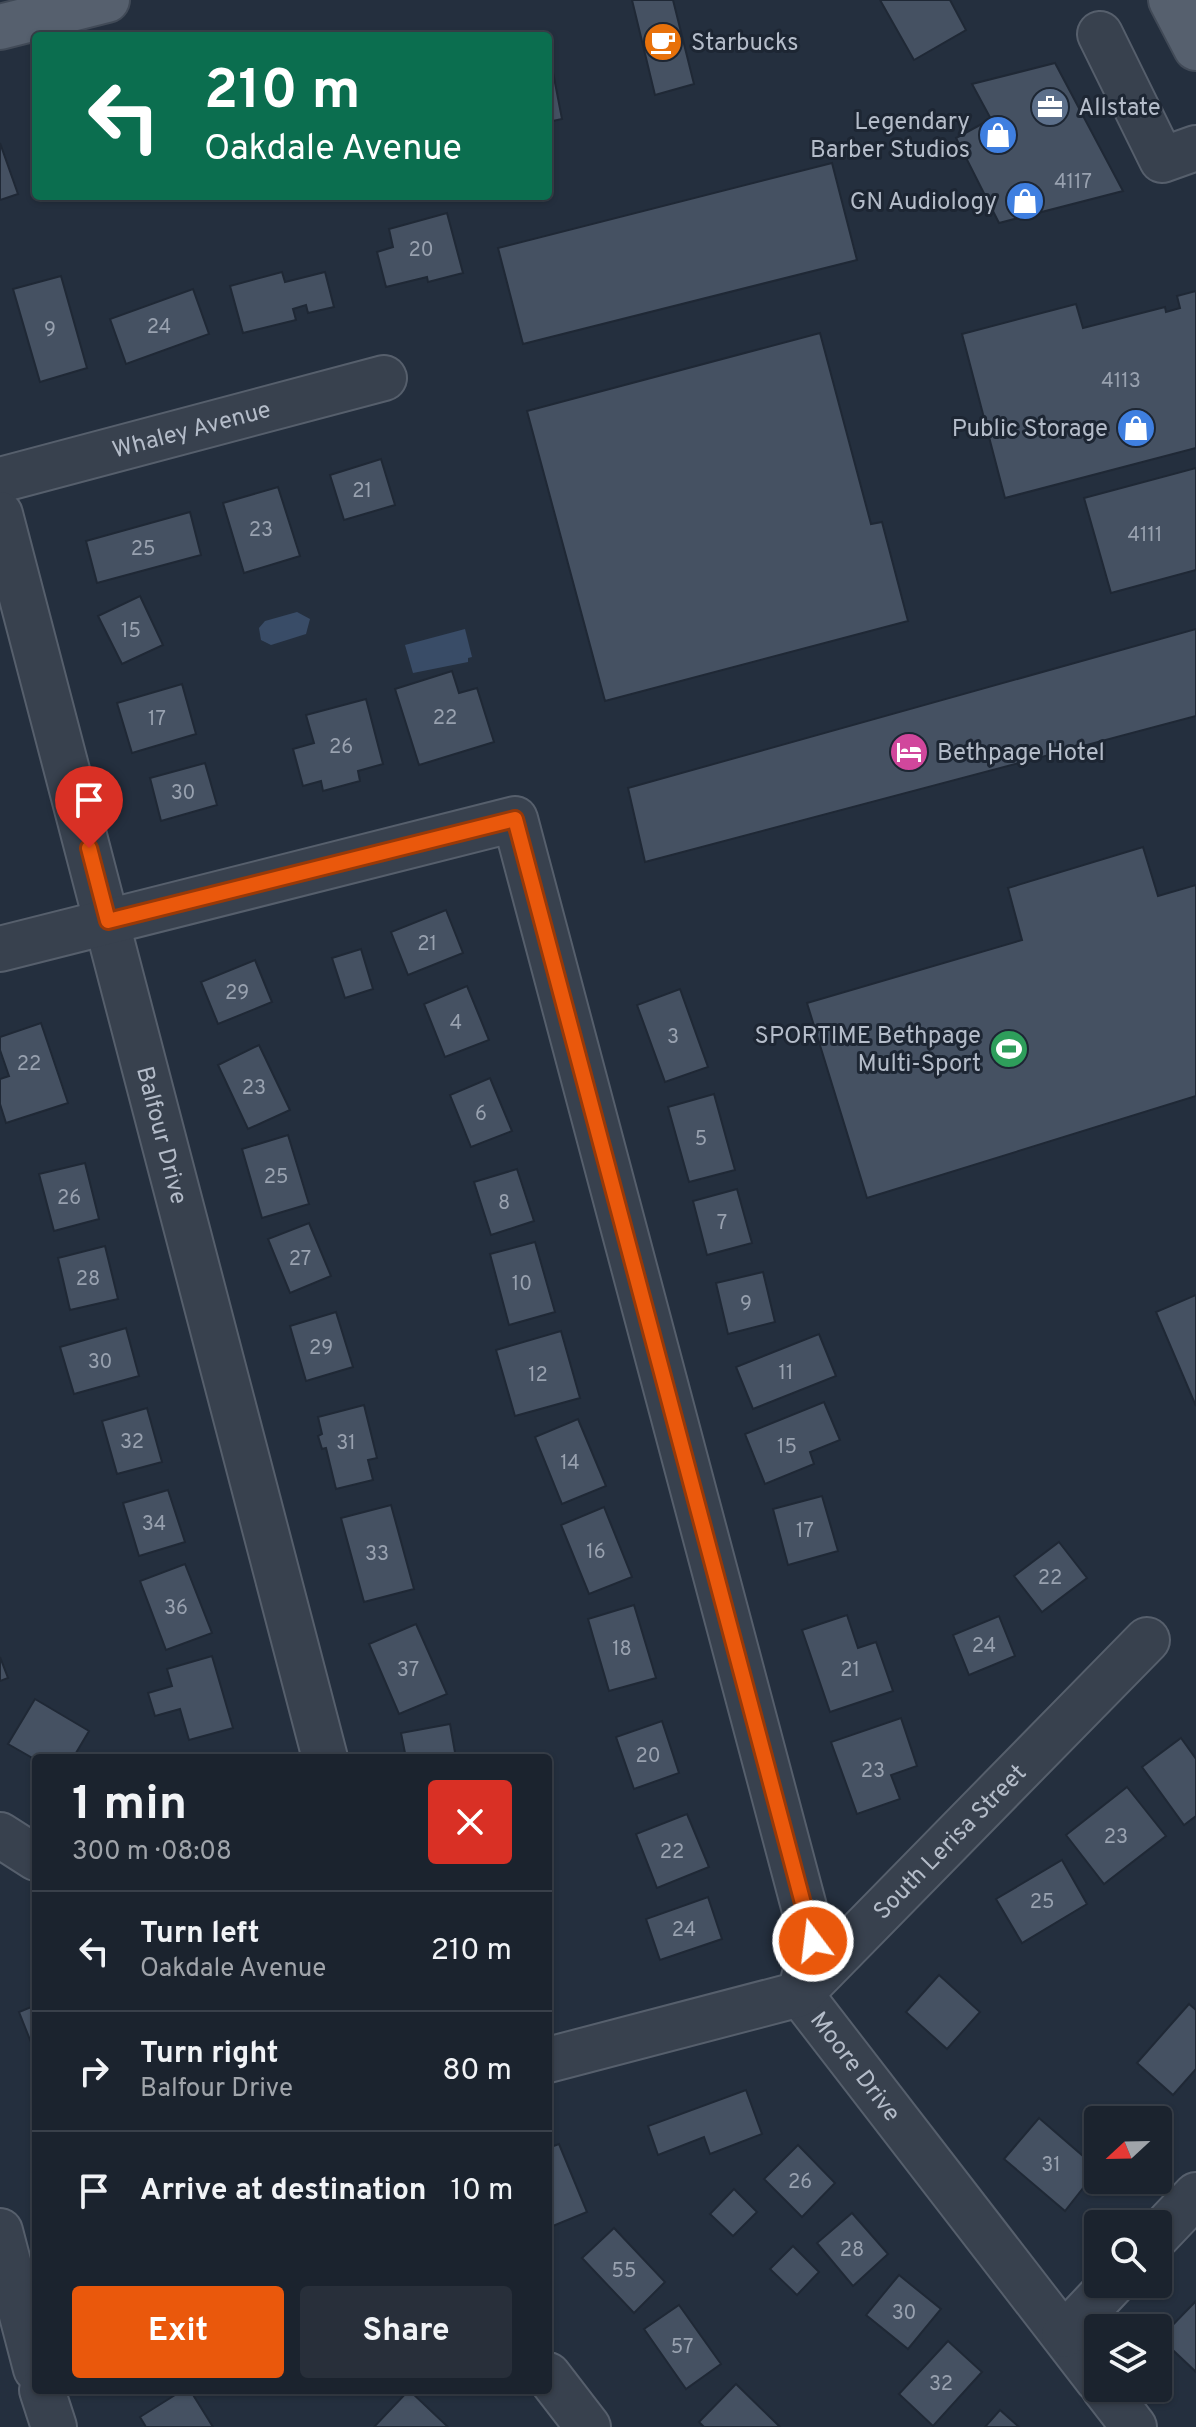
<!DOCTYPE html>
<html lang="en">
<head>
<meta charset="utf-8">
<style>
  :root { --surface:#1b232e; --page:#282f3a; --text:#f1f3f6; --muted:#a0a4aa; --line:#39404a; --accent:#ea580c }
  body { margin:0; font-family:Overpass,sans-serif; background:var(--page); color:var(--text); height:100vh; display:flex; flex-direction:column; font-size:30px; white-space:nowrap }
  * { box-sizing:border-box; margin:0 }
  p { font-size:26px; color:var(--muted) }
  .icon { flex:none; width:44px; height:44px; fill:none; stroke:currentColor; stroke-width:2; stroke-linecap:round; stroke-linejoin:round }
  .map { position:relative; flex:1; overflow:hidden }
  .drawer { position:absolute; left:32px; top:1754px; width:520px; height:640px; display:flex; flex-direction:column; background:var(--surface); border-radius:8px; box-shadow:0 2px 6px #0004,0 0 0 2px var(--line) }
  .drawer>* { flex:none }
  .banner { position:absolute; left:32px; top:32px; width:520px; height:168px; border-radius:8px; box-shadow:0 2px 6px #0004,0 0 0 2px var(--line); background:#0b6e4f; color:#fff; overflow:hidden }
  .needle { width:52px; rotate:248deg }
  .tools { position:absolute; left:1084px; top:2106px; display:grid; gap:16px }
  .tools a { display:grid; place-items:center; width:88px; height:88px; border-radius:8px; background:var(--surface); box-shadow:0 2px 6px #0004,0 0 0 2px var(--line); font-size:40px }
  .pin { position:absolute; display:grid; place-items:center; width:68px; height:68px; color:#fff; margin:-82px -34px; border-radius:50% 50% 50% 0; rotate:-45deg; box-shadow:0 0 8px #0007 }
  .pin .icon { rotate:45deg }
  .me { position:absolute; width:88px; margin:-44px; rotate:345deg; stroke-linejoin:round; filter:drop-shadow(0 0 6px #0008) }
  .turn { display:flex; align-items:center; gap:28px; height:168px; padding:0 40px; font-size:36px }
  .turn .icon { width:104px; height:104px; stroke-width:2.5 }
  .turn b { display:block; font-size:56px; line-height:68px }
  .round { display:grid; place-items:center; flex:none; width:84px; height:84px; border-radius:8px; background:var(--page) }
  .head { display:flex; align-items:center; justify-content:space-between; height:136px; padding:0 40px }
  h1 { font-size:48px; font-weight:700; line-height:60px }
  .primary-button { display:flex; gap:16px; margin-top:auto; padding:16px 40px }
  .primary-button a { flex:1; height:92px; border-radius:8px; background:var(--accent); color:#fff; font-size:32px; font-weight:700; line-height:92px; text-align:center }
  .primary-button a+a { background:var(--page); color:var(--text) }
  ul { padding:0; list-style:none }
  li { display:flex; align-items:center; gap:24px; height:120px; padding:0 40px; border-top:2px solid var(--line) }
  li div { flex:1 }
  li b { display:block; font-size:30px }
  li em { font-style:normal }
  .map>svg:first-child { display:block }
  .water { fill:#394c67 }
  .building { fill:#455162; stroke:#1f2835; stroke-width:2 }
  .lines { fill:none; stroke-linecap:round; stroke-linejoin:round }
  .minor-casing { stroke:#565f6c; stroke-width:48 }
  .major-casing { stroke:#414a57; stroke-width:48 }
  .minor { stroke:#38414e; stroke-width:44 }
  .major { stroke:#56606e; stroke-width:44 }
  .route-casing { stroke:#983908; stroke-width:20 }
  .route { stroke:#ea580c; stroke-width:14 }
  .labels { text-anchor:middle; stroke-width:6; stroke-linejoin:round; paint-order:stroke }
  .number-label { font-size:20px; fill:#98a1af }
  .poi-label { font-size:24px; fill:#b4bcc9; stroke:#1d2633; text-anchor:end }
  .street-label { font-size:24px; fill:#b4bcc9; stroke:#1d2633 }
</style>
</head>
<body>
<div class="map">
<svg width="1196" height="2427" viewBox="0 0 1196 2427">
  <rect width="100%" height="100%" fill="#242f3e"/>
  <g class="water">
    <polygon points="297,612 310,619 306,634 271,645 261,640 259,628 265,621"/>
    <polygon points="465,629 472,657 468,658 468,662 413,673 405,645"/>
  </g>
  <g class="building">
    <polygon points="632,0 673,0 694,84 655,95"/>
    <polygon points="880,0 950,0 966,30 914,60"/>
    <polygon points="1055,63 1123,191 999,223 956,138 991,119 972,84"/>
    <polygon points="552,67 562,119 548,122 548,68"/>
    <polygon points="0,143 18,194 0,200"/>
    <polygon points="832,163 857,260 523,344 498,248"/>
    <polygon points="447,213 463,273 428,282 427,277 386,287 377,252 393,247 389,229"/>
    <polygon points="282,272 285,282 325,272 334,307 308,313 306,305 293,309 296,320 243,333 230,286"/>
    <polygon points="61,276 87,368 40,382 13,289"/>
    <polygon points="193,289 209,334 126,364 110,319"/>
    <polygon points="1196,291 1196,448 1005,498 962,334 1076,304 1083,328 1165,307 1166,312 1180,308 1177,296"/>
    <polygon points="820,333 871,524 882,522 908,621 605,701 527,411"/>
    <polygon points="381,459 395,505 344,520 330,475"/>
    <polygon points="1196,468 1196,570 1111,593 1084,498"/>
    <polygon points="278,487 300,556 244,573 223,503"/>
    <polygon points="190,512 201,555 97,583 86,541"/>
    <polygon points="140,596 163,645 122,664 98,616"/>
    <polygon points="1196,629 1196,716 645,862 628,788"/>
    <polygon points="452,671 459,693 477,688 494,742 419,765 395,689"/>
    <polygon points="182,684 196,734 132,753 117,703"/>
    <polygon points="366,699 383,764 358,771 360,781 323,791 321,781 303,786 293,749 314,743 306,715"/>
    <polygon points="205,763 217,805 161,821 150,778"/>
    <polygon points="1143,847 1158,896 1196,885 1196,1096 867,1198 807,1003 1022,940 1008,888"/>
    <polygon points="446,910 463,953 408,975 391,932"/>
    <polygon points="361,949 373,989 345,998 332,958"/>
    <polygon points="255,960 272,1002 218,1024 201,982"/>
    <polygon points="467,986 489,1040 445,1057 424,1004"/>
    <polygon points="680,989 708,1067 665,1082 637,1005"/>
    <polygon points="41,1023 68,1103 6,1123 0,1104 0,1079 9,1076 0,1050 0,1037"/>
    <polygon points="259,1045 290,1110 248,1129 218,1065"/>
    <polygon points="490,1078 512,1131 471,1147 450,1095"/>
    <polygon points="714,1094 735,1170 689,1182 668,1107"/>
    <polygon points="288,1135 309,1204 262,1218 242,1149"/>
    <polygon points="85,1163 99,1219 54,1231 39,1174"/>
    <polygon points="517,1169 534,1221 491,1235 474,1182"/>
    <polygon points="737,1189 752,1243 707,1255 693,1201"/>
    <polygon points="309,1223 331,1276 290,1293 268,1239"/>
    <polygon points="535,1242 555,1312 509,1325 490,1254"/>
    <polygon points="105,1246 118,1299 70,1310 58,1258"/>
    <polygon points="763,1272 775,1322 728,1334 716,1283"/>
    <polygon points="1196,1295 1196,1406 1156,1312"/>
    <polygon points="336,1312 353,1367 306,1381 290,1326"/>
    <polygon points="126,1328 139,1376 74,1394 60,1347"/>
    <polygon points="561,1331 580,1398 515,1416 496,1350"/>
    <polygon points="819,1334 836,1376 753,1409 736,1367"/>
    <polygon points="824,1402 840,1440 810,1452 814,1464 765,1484 745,1434"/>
    <polygon points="364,1405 377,1458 368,1460 373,1480 336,1489 326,1448 322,1449 318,1436 322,1434 318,1417"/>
    <polygon points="147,1408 162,1462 117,1474 102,1421"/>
    <polygon points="578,1419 606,1486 562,1504 535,1437"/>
    <polygon points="168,1490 185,1542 139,1556 123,1503"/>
    <polygon points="822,1496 838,1551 788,1565 773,1509"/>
    <polygon points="391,1505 414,1589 364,1602 341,1518"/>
    <polygon points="604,1507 632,1577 589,1594 561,1525"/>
    <polygon points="1059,1542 1087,1578 1042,1612 1014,1576"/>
    <polygon points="185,1564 212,1633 166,1650 140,1581"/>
    <polygon points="634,1605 656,1678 609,1691 588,1619"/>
    <polygon points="847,1615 858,1648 876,1642 893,1691 830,1712 802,1630"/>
    <polygon points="999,1616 1015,1656 969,1675 953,1635"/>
    <polygon points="416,1624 447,1694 399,1714 369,1644"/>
    <polygon points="212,1656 233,1728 189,1740 180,1709 155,1716 148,1693 172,1686 167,1669"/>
    <polygon points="0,1657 8,1678 0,1681"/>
    <polygon points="35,1699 89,1731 73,1758 36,1760 8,1744"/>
    <polygon points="901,1718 917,1766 891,1775 900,1799 857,1814 831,1742"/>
    <polygon points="662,1721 679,1773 634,1789 616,1737"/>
    <polygon points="450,1724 456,1758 406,1758 401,1733"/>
    <polygon points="1181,1738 1196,1759 1196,1816 1184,1825 1142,1767"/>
    <polygon points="1127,1787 1166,1836 1104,1884 1066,1835"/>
    <polygon points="687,1814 709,1867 657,1888 636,1834"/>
    <polygon points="1062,1860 1087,1904 1022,1943 996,1899"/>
    <polygon points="708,1897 722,1939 660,1960 646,1919"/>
    <polygon points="939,1975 980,2012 947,2049 906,2012"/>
    <polygon points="1189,2004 1196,2010 1196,2069 1173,2095 1137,2063"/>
    <polygon points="36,2005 36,2055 19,2012"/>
    <polygon points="746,2090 762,2134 710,2154 704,2137 658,2155 648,2126"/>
    <polygon points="1039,2118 1098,2169 1065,2211 1004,2159"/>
    <polygon points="559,2144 587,2212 548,2228 548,2148"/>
    <polygon points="798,2145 835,2183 802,2217 764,2179"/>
    <polygon points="734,2189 757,2212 733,2236 710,2214"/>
    <polygon points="852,2213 888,2254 853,2286 817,2243"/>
    <polygon points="614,2228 665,2282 634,2313 582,2258"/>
    <polygon points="793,2246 819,2272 797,2295 770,2269"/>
    <polygon points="899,2275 941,2309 908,2349 866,2315"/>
    <polygon points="1196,2301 1196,2372 1160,2338"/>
    <polygon points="679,2305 721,2364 686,2389 644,2329"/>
    <polygon points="948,2341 982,2372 933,2426 899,2394"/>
    <polygon points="736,2384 780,2427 704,2427 699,2422"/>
    <polygon points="183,2390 190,2390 213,2427 146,2427 140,2417"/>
    <polygon points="409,2390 448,2427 374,2427"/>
    <polygon points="1000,2410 1019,2427 985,2427"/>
  </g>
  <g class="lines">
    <defs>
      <g id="minor">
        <polyline points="1100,34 1162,160 1196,148"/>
        <path id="s1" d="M0 480 384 378"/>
        <path id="s2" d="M0 514 325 1758"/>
        <path id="s3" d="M0 949 515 819 813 1941 800 1994 1098 2380"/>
        <polyline points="0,1835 36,1858"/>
        <path id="s4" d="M548 2060 800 1994 1147 1640"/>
        <polyline points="0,2231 36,2369"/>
        <polyline points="1158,2235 1196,2195"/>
        <polyline points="1064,2335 1112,2284"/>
        <polyline points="548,2375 588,2427"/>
        <polyline points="1104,2388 1134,2427"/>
        <polyline points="42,2390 54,2427"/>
      </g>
      <g id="major">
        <polyline points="1171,0 1196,48"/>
        <polyline points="0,27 107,0"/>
      </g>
    </defs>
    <use href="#minor" class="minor-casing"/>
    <use href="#major" class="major-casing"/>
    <use href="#minor" class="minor"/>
    <use href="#major" class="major"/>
  </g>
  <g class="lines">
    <defs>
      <polyline id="route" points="89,848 108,921 515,819 813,1941"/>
    </defs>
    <use href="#route" class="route-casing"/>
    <use href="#route" class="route"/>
  </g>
  <defs>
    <symbol id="cafe-disc" viewBox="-11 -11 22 22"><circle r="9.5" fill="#e8710a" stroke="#1d2633"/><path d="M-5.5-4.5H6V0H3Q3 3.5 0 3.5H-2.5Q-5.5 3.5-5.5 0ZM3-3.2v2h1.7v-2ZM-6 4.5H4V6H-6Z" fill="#fff"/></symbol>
    <symbol id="office-disc" viewBox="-11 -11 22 22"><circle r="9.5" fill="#5c6f8a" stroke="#1d2633"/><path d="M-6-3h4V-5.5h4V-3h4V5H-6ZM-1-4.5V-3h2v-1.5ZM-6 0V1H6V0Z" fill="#fff"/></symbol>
    <symbol id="shop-disc" viewBox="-11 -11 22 22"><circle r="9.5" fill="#3f7fe0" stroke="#1d2633"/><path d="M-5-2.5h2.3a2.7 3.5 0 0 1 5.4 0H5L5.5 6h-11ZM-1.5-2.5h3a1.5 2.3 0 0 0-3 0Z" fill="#fff"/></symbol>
    <symbol id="hotel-disc" viewBox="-11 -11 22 22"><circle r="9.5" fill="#d1479c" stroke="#1d2633"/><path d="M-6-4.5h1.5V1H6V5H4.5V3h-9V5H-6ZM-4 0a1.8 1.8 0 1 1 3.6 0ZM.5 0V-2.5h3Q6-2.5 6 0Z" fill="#fff"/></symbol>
    <symbol id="stadium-disc" viewBox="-11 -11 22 22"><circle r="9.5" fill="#2e9e5b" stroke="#1d2633"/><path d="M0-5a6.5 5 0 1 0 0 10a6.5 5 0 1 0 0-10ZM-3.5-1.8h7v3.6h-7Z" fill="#fff"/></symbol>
  </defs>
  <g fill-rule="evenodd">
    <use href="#cafe-disc" x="641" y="20" width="44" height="44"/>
    <use href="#office-disc" x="1028" y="85" width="44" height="44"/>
    <use href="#shop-disc" x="976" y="113" width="44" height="44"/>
    <use href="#shop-disc" x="1003" y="179" width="44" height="44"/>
    <use href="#shop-disc" x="1114" y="406" width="44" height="44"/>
    <use href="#hotel-disc" x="887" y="730" width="44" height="44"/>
    <use href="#stadium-disc" x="987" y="1027" width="44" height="44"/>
  </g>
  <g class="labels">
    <g class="number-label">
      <text x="1073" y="188">4117</text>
      <text x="421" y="256">20</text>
      <text x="159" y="333">24</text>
      <text x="50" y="336">9</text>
      <text x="1121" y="387">4113</text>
      <text x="362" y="497">21</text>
      <text x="261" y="536">23</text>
      <text x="1145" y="541">4111</text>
      <text x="143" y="555">25</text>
      <text x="131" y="637">15</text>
      <text x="445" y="724">22</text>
      <text x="157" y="725">17</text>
      <text x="341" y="753">26</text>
      <text x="183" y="799">30</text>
      <text x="427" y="950">21</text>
      <text x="237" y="999">29</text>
      <text x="456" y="1029">4</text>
      <text x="673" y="1043">3</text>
      <text x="29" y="1070">22</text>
      <text x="254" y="1094">23</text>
      <text x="481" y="1120">6</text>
      <text x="701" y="1145">5</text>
      <text x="276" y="1183">25</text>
      <text x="69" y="1204">26</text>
      <text x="504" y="1209">8</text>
      <text x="722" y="1229">7</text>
      <text x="300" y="1265">27</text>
      <text x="88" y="1285">28</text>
      <text x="522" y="1290">10</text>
      <text x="746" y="1310">9</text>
      <text x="321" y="1354">29</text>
      <text x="100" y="1368">30</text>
      <text x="786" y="1379">11</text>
      <text x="538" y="1381">12</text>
      <text x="132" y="1448">32</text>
      <text x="346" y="1449">31</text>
      <text x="787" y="1453">15</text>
      <text x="570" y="1469">14</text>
      <text x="154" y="1530">34</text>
      <text x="805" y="1537">17</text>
      <text x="596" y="1558">16</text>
      <text x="377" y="1560">33</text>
      <text x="1050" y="1584">22</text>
      <text x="176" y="1614">36</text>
      <text x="984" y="1652">24</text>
      <text x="622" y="1655">18</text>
      <text x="408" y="1676">37</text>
      <text x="850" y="1676">21</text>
      <text x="648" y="1762">20</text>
      <text x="873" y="1777">23</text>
      <text x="1116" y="1843">23</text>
      <text x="672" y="1858">22</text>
      <text x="1042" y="1908">25</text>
      <text x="684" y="1936">24</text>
      <text x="1051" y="2171">31</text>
      <text x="800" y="2188">26</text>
      <text x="852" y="2256">28</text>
      <text x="624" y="2277">55</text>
      <text x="904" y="2319">30</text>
      <text x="682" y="2353">57</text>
      <text x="941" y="2390">32</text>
    </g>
    <g class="poi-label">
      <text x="691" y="50" text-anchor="start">Starbucks</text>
      <text x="1078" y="115" text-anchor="start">Allstate</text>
      <text x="970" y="129">Legendary<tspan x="970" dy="28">Barber Studios</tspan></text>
      <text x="997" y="209">GN Audiology</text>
      <text x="1108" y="436">Public Storage</text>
      <text x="937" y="760" text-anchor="start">Bethpage Hotel</text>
      <text x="981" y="1043">SPORTIME Bethpage<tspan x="981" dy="28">Multi-Sport</tspan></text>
    </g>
    <g class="street-label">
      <text dy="8" stroke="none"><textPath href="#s1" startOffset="198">Whaley Avenue</textPath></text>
      <text dy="8" stroke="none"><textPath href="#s2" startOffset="642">Balfour Drive</textPath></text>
      <text dy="8" stroke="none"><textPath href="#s4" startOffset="474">South Lerisa Street</textPath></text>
      <text dy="8" stroke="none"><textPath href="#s3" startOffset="1838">Moore Drive</textPath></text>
    </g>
  </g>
</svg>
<div class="tools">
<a><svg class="needle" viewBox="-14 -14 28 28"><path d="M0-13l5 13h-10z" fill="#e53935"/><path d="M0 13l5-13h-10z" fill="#a0a4aa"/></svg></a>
<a><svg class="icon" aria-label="search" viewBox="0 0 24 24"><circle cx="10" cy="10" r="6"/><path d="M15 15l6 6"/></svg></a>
<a><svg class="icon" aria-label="layers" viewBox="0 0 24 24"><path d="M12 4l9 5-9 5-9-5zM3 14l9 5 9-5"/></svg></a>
</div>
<div class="pin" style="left:89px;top:848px;background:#d93025"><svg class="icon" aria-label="arrive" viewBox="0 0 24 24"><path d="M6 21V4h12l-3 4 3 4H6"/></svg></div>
<svg class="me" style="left:813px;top:1941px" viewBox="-20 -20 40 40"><circle r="17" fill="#ea580c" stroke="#fff" stroke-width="3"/><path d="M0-11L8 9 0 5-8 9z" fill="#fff"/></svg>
<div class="banner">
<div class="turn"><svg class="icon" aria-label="left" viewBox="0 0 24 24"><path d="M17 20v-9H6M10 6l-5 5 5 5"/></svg><div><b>210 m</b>Oakdale Avenue</div></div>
</div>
<section class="drawer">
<div class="head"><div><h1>1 min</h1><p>300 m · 08:08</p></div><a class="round" style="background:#d93025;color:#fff"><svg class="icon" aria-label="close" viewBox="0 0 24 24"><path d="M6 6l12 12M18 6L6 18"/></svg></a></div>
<ul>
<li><svg class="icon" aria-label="left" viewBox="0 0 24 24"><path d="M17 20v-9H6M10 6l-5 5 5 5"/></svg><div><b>Turn left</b><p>Oakdale Avenue</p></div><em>210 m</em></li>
<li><svg class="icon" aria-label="right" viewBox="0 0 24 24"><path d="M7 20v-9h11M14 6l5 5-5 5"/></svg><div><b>Turn right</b><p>Balfour Drive</p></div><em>80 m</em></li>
<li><svg class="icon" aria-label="arrive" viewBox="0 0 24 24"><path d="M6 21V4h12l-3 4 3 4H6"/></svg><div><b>Arrive at destination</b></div><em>10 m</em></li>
</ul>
<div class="primary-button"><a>Exit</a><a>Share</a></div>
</section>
</div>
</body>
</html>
